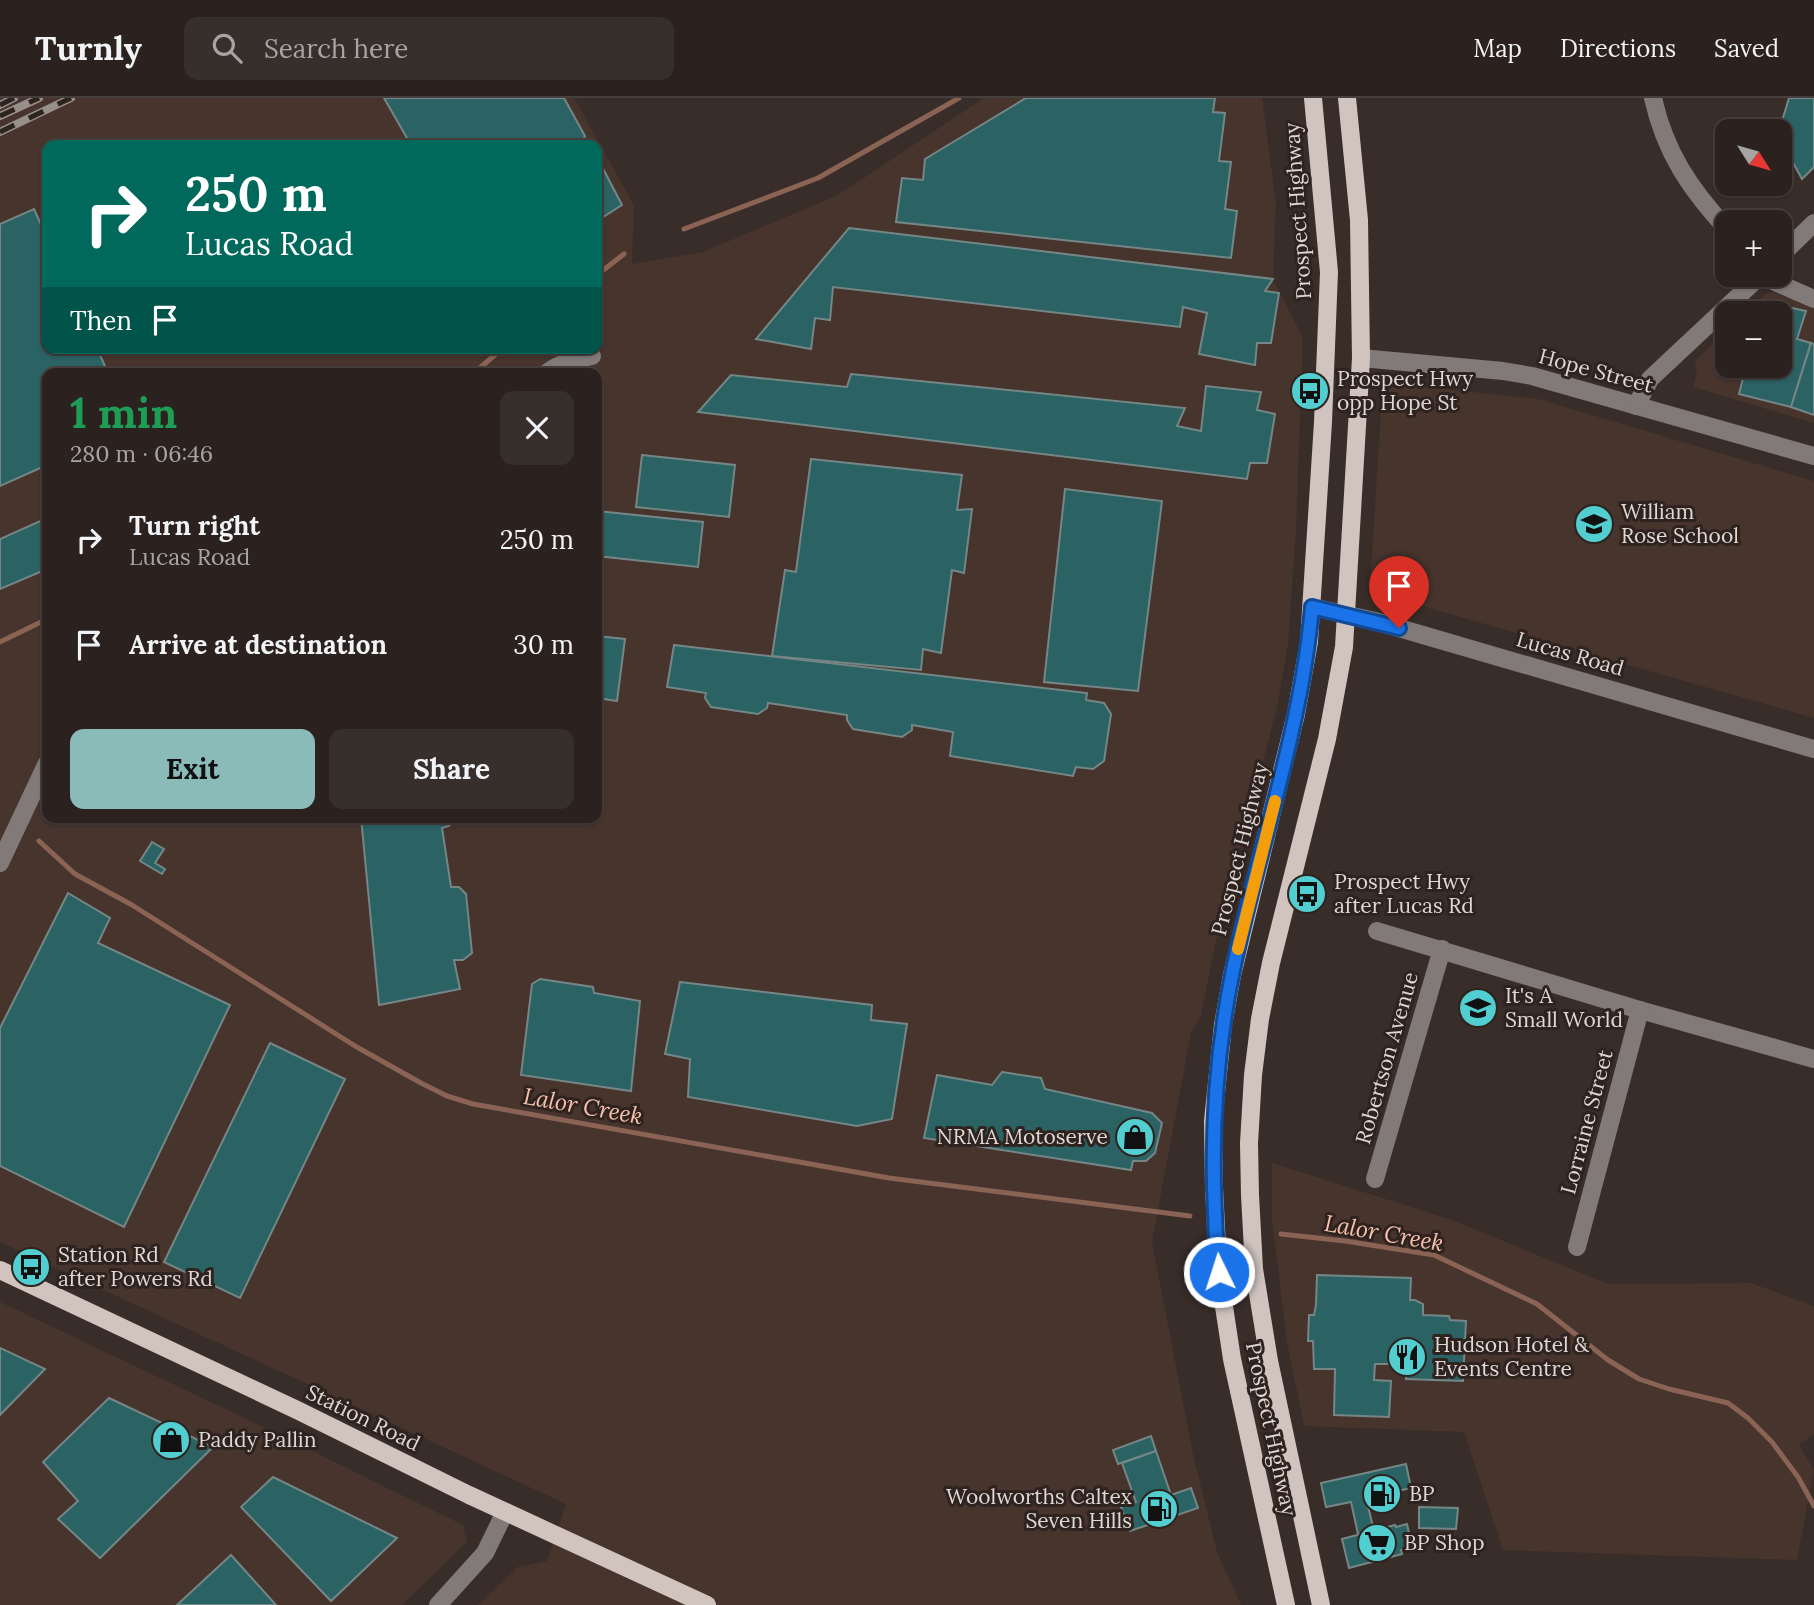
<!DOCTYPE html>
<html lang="en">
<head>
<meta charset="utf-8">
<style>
  :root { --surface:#2b221f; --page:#372f2c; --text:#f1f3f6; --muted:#a6a4a4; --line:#473f3d; --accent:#8bbbb9 }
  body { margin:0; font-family:Lora,serif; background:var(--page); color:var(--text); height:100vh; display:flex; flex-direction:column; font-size:26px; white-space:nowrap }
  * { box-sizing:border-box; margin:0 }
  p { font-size:23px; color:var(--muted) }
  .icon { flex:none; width:38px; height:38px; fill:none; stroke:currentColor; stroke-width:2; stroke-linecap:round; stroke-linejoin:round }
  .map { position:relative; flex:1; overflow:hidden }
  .details { position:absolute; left:42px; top:270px; width:560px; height:455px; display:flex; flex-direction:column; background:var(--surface); border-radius:14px; box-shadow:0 2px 5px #0004,0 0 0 2px var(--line) }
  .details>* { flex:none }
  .guide { position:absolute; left:42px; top:42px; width:560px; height:214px; border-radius:14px; box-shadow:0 2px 5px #0004,0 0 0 2px var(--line); background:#00695c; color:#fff; overflow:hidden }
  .needle { width:46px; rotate:127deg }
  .fabs { position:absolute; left:1715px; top:21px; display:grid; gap:14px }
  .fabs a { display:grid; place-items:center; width:77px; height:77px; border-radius:14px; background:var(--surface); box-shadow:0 2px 5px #0004,0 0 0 2px var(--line); font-size:35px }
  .pin { position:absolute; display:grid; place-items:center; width:60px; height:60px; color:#fff; margin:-72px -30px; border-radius:50% 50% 50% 0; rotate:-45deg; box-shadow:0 0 7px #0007 }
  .pin .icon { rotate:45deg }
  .me { position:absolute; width:77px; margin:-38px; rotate:356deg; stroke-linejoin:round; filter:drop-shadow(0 0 5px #0008) }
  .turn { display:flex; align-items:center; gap:24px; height:147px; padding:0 28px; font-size:32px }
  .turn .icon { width:91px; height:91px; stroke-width:2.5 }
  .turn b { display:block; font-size:49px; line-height:60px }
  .then { display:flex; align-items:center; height:66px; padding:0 28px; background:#0003; gap:14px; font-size:26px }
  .round { display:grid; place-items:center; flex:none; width:74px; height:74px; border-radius:14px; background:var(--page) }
  .summary { display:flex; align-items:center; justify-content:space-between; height:119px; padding:0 28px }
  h1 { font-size:42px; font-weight:800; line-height:52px; color:#1e9e55 }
  .action { display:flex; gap:14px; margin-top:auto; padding:14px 28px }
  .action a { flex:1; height:80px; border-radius:14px; background:var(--accent); color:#111; font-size:28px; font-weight:800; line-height:80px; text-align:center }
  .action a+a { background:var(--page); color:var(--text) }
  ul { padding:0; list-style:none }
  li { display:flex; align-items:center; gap:21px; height:105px; padding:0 28px }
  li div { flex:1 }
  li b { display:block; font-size:26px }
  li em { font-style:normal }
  header { display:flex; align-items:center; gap:42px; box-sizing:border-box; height:98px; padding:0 35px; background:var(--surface); border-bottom:2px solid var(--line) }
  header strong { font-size:33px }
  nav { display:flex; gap:38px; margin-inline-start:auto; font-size:24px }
  .search { width:490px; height:63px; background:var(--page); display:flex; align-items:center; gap:18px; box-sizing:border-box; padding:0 24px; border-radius:14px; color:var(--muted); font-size:26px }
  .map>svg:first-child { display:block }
  .built { fill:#46342d; fill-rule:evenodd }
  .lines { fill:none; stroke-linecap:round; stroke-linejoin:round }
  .stream { stroke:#8b6354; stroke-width:5 }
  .building { fill:#2b6263; stroke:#758686; stroke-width:2 }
  .minor { stroke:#817a78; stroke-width:18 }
  .major { stroke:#d1c4bf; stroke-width:18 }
  .rail-casing { stroke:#988f8b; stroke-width:8 }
  .rail { stroke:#2f231f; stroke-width:5; stroke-dasharray:16; stroke-linecap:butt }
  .route-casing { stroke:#114b97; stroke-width:18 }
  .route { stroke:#1a73e8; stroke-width:12 }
  .slow { stroke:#f59e0b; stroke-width:12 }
  .labels { text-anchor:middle; stroke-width:6; stroke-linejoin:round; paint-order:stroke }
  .street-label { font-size:21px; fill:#dfd7d4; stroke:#2f231f }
  .poi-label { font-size:21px; fill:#dfd7d4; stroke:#2f231f; text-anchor:start }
  .water-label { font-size:23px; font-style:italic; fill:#f8c0ac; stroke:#2f231f }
</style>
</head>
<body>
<header>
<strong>Turnly</strong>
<div class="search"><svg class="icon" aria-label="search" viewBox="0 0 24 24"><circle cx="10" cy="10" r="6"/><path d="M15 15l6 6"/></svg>Search here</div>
<nav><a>Map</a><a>Directions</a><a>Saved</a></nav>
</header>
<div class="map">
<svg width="1814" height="1507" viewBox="0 0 1814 1507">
  <rect width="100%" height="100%" fill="#392d29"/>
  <g class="built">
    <path d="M0 0H574L634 107 632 166 703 154 838 97 984 0H1262L1276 105 1273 181 1303 240 1296 431 1288 547 1277 610 1216 843 1201 918 1191 935 1152 1144 1193 1356 1217 1454 1241 1507H478L518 1469 547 1463 566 1406 0 1144ZM47 47H597V250H47ZM47 275H597V719H47Z"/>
    <polygon points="1767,195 1774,195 1814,207 1814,325 1693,289 1697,274 1695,269 1696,262 1727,233 1727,268 1780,268 1780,215 1746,215"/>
    <polygon points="1397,286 1538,301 1814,383 1814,620 1380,496 1370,485 1382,300 1387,291"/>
    <polygon points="1272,1065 1452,1122 1608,1186 1751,1185 1814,1208 1814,1336 1799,1347 1814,1372 1797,1462 1503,1452 1464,1334 1304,1328 1287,1244 1272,1121"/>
    <polygon points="0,1204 259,1327 463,1427 467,1444 402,1507 0,1507"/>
  </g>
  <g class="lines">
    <g class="stream">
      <polyline points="684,131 818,80 959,0"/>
      <polyline points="597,177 624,156"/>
      <polyline points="474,275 503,250"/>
      <polyline points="0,544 47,521"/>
      <polyline points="39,743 75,776 132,807 355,948 421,985 447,998 473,1006 889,1080 1190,1118"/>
      <polyline points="1281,1136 1345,1143 1434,1157 1537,1206 1608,1262 1639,1281 1669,1291 1728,1305 1748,1320 1772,1344 1798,1379 1814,1408"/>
    </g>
  </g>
  <g class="building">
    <polygon points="384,0 564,0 585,38 580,47 411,47"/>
    <polygon points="1026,0 1215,0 1213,14 1225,15 1219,63 1231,64 1225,111 1237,113 1231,160 896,124 902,80 923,82 925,61"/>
    <polygon points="1789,0 1814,0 1814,69 1802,81 1780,41 1779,33"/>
    <polygon points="597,59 622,107 597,123"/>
    <polygon points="34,111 47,140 47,250 97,250 108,275 47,275 47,367 0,388 0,126"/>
    <polygon points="849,130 1273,181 1265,193 1279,195 1271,245 1257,245 1255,267 1199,256 1207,215 1183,209 1180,229 833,189 830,222 815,220 811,251 756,241"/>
    <polygon points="1792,210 1806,213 1797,241 1811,245 1791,309 1739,296 1746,268 1780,268 1780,250"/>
    <polygon points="1811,245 1814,246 1814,317 1791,309"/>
    <polygon points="851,276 1185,310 1177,328 1201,333 1206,288 1261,294 1257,312 1275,316 1267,365 1250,365 1247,381 698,314 731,277 847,289"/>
    <polygon points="642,357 735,367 729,419 636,409"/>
    <polygon points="811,361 962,377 957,412 972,411 964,475 952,472 941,555 923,551 921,572 772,558 785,472 796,474"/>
    <polygon points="1065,391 1162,403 1138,593 1044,584"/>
    <polygon points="597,413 703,424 698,469 597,458"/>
    <polygon points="47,420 47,471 0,491 0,441"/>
    <polygon points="597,538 625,541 617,603 597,600"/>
    <polygon points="674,547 1087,595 1086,602 1104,605 1111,616 1104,663 1093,671 1076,669 1073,678 950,658 953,634 912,627 912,632 902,639 853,631 847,622 847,617 768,605 767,610 758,616 711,609 705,600 706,595 667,589"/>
    <polygon points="361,719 456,719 449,728 442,730 451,789 459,789 466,796 472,855 463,862 454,862 460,891 379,907"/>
    <polygon points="152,744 164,751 155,765 165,771 162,776 140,763"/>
    <polygon points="68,795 110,820 98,845 230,907 124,1129 0,1068 0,930"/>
    <polygon points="540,881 593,889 594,895 640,903 631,993 521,977 532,886"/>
    <polygon points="680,884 872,907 871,922 907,926 892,1021 857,1028 688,999 690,961 665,956"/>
    <polygon points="270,945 345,981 240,1200 164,1164"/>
    <polygon points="1002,974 1041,980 1045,991 1152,1015 1162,1025 1155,1055 1146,1063 1133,1063 1131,1072 924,1040 937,977 992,987"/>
    <polygon points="1317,1177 1411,1180 1410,1202 1415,1202 1423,1206 1423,1217 1449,1218 1450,1222 1466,1223 1463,1283 1406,1281 1407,1269 1392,1269 1392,1266 1375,1266 1374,1282 1391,1283 1389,1319 1334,1317 1335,1271 1314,1271 1313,1243 1308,1243 1309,1217 1314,1217 1316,1207"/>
    <polygon points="0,1250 45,1271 0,1317"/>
    <polygon points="109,1300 213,1349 100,1460 58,1421 78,1403 43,1364"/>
    <polygon points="1151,1338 1156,1353 1118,1366 1113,1352"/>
    <polygon points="1156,1353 1171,1397 1191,1390 1198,1410 1130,1433 1121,1409 1136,1404 1122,1365"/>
    <polygon points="1406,1366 1411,1390 1366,1400 1374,1433 1358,1436 1351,1404 1326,1409 1321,1385"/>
    <polygon points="273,1379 397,1440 331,1503 241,1409"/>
    <polygon points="1419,1409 1458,1410 1456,1431 1419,1430"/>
    <polygon points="1407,1426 1412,1449 1401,1452 1402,1456 1349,1470 1342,1441 1395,1427 1396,1429"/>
    <polygon points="231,1457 276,1507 177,1507"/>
  </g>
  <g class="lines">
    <g class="minor">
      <path d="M1653 0C1665 54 1690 91 1727 131"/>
      <polyline points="1780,158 1814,125"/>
      <polyline points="1765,177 1773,183 1814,201"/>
      <polyline points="1361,260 1503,273 1532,278 1814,358"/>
      <path d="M547 275C559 265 577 261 592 258"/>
      <polyline points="1636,308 1650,281 1761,177"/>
      <polyline points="1312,509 1375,523 1814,651"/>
      <polyline points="0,765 47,665"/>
      <polyline points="1377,833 1640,912 1814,961"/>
      <polyline points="1375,1081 1442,851"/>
      <polyline points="1577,1149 1640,912"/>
      <polyline points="438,1507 485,1455 505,1414"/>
    </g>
    <g class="major">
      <polyline points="0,1172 297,1312 469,1397 707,1507"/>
      <polyline points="1286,1507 1232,1261 1218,1169 1214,1090 1213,1023 1223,927 1232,877 1296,616 1309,544 1323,324 1329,174 1313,0"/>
      <polyline points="1321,1507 1269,1263 1254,1171 1250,1097 1249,1045 1253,977 1260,921 1271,865 1327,641 1344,549 1361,260 1359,122 1347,0"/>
    </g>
    <defs>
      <g id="rail">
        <polyline points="0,7 14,0"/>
        <polyline points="0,18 39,0"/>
        <polyline points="0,34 71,0"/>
      </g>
    </defs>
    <use href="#rail" class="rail-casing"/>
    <use href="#rail" class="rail"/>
  </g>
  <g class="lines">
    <defs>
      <path id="route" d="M1219 1174C1216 1155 1216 1135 1215 1116 1211 1035 1216 956 1232 877 1257 754 1301 635 1312 509L1399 530"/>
    </defs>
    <use href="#route" class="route-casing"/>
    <use href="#route" class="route"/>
    <polyline class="slow" points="1238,851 1275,703"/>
  </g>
  <defs>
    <symbol id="bus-disc" viewBox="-11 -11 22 22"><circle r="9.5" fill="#52cdd0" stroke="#2f231f"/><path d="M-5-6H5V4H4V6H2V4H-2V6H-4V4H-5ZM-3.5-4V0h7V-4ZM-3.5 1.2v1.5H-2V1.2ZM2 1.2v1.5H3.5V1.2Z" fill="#111"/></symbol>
    <symbol id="school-disc" viewBox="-11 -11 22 22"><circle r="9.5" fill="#52cdd0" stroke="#2f231f"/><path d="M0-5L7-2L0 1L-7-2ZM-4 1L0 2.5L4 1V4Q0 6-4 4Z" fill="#111"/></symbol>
    <symbol id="shop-disc" viewBox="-11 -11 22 22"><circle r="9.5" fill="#52cdd0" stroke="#2f231f"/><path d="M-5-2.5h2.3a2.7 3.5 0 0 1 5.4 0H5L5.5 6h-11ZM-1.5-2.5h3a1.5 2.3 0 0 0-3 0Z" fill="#111"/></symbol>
    <symbol id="restaurant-disc" viewBox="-11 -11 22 22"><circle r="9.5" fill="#52cdd0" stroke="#2f231f"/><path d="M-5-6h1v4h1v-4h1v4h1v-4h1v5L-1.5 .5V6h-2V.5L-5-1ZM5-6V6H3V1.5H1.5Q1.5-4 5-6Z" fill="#111"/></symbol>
    <symbol id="fuel-disc" viewBox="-11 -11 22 22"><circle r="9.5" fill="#52cdd0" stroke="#2f231f"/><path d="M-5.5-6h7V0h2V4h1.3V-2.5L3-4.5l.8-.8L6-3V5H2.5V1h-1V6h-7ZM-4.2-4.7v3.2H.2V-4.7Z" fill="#111"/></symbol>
    <symbol id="supermarket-disc" viewBox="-11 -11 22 22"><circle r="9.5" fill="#52cdd0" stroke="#2f231f"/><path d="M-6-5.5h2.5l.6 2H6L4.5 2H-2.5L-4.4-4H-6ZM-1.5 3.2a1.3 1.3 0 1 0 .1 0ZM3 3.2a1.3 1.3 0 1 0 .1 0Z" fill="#111"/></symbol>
  </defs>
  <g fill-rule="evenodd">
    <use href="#bus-disc" x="1288" y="271" width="44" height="44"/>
    <use href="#school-disc" x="1572" y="404" width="44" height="44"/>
    <use href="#bus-disc" x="1285" y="774" width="44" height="44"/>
    <use href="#school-disc" x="1456" y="888" width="44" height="44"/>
    <use href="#shop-disc" x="1113" y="1017" width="44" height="44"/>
    <use href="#bus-disc" x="9" y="1147" width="44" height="44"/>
    <use href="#restaurant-disc" x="1385" y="1237" width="44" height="44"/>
    <use href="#shop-disc" x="149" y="1320" width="44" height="44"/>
    <use href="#fuel-disc" x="1360" y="1374" width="44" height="44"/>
    <use href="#fuel-disc" x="1137" y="1389" width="44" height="44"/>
    <use href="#supermarket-disc" x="1355" y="1423" width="44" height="44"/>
  </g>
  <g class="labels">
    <g class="street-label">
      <text transform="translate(1298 113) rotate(-94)" y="7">Prospect Highway</text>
      <text transform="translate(1596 273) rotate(15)" y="7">Hope Street</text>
      <text transform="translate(1570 556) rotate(16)" y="7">Lucas Road</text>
      <text transform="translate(1240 751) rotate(-76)" y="7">Prospect Highway</text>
      <text transform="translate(1387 960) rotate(-74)" y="7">Robertson Avenue</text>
      <text transform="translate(1587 1024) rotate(-75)" y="7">Lorraine Street</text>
      <text transform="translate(363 1320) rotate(26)" y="7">Station Road</text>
      <text transform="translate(1271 1331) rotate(78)" y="7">Prospect Highway</text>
    </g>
    <g class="poi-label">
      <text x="1337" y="288">Prospect Hwy<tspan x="1337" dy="24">opp Hope St</tspan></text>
      <text x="1621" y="421">William<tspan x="1621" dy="24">Rose School</tspan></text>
      <text x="1334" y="791">Prospect Hwy<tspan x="1334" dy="24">after Lucas Rd</tspan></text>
      <text x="1505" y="905">It's A<tspan x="1505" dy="24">Small World</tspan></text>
      <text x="1108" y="1046" text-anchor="end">NRMA Motoserve</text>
      <text x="58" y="1164">Station Rd<tspan x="58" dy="24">after Powers Rd</tspan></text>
      <text x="1434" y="1254">Hudson Hotel &amp;<tspan x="1434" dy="24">Events Centre</tspan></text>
      <text x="198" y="1349">Paddy Pallin</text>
      <text x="1409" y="1403">BP</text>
      <text x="1132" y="1406" text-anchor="end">Woolworths Caltex<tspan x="1132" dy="24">Seven Hills</tspan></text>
      <text x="1404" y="1452">BP Shop</text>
    </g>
    <g class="water-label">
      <text transform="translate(583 1008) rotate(10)" y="8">Lalor Creek</text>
      <text transform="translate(1384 1135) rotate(10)" y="8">Lalor Creek</text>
    </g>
  </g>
</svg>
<div class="fabs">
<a><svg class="needle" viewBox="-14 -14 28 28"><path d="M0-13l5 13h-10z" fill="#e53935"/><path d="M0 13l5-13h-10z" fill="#a6a4a4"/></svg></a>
<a>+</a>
<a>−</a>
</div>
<div class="pin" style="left:1399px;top:530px;background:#d93025"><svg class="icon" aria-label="arrive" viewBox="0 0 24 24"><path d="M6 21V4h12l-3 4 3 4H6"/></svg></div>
<svg class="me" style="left:1219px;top:1174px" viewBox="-20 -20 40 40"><circle r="17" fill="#1a73e8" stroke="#fff" stroke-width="3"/><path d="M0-11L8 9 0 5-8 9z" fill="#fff"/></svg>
<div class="guide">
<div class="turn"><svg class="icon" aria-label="right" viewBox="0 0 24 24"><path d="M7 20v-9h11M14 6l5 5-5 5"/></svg><div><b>250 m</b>Lucas Road</div></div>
<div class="then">Then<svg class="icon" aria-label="arrive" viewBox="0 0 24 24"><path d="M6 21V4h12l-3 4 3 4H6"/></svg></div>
</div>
<section class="details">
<div class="summary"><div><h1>1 min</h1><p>280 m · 06:46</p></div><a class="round"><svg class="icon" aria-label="close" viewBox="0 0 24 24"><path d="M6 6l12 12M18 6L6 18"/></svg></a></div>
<ul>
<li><svg class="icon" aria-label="right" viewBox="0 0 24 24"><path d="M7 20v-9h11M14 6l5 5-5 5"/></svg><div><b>Turn right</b><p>Lucas Road</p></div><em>250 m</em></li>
<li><svg class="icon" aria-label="arrive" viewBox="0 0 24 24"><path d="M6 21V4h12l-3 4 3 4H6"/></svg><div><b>Arrive at destination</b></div><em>30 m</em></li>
</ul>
<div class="action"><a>Exit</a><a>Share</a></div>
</section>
</div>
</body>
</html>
